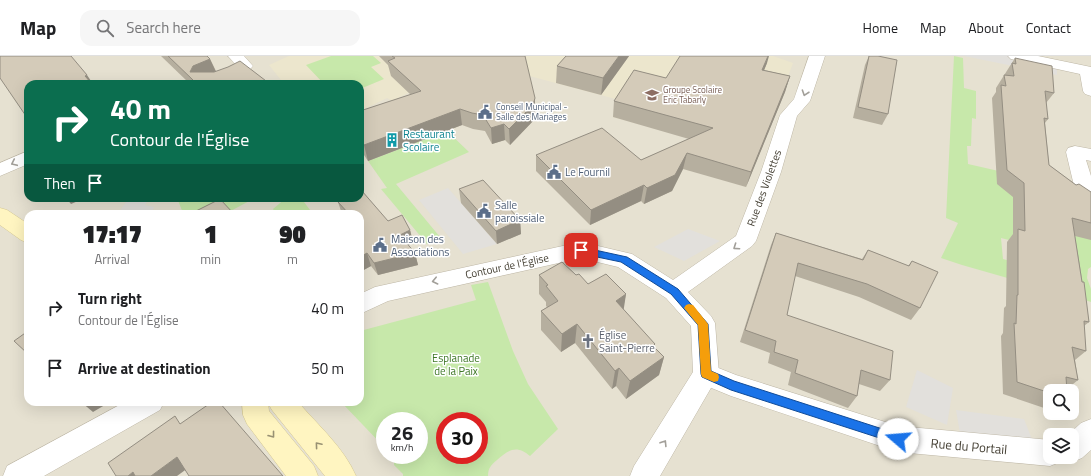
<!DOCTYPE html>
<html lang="en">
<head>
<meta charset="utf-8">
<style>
  :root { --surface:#fff; --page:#f6f6f6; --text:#202124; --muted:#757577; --line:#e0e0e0 }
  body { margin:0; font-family:"Titillium Web",sans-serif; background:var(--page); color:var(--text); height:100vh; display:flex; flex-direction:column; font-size:15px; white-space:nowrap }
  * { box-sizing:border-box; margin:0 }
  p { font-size:13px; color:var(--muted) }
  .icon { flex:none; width:22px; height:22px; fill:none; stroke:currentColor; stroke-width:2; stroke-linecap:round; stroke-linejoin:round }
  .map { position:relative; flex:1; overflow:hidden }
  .drawer { position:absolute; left:24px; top:154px; width:340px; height:196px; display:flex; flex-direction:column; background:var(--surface); border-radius:12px; box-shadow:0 4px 16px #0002 }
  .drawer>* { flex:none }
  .hud { position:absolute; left:24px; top:24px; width:340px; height:122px; border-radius:12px; box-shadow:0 4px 16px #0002; background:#0b6e4f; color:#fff; overflow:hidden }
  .buttons { position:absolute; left:1043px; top:328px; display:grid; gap:8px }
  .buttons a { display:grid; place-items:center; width:36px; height:36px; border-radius:8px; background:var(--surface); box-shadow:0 4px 16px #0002; font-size:20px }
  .speed { position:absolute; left:376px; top:356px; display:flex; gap:8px; font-size:20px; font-weight:700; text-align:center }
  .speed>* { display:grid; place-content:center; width:52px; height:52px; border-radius:50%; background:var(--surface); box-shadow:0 4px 16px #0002; line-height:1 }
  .speed small { font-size:10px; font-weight:400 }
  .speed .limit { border:6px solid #d22; background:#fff; color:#111 }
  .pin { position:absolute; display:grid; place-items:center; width:34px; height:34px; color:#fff; margin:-17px; border-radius:8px; box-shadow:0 2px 6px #0006 }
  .me { position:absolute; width:44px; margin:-22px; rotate:288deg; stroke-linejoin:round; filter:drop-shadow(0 0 3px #0008) }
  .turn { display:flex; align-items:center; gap:14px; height:84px; padding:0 20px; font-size:18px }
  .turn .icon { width:52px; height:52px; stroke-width:2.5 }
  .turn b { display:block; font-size:28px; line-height:34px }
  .then { display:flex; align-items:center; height:38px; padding:0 20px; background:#0003; gap:8px; font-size:15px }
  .eta { display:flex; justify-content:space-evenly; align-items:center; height:68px; text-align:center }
  .eta b { font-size:24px; font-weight:800; line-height:28px }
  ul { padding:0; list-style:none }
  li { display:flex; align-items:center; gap:12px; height:60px; padding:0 20px }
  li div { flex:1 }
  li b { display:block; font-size:15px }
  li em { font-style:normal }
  header { display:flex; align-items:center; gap:24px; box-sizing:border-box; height:56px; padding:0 20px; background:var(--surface); border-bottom:1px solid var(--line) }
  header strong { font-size:19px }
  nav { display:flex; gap:22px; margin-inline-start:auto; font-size:14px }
  .search { width:280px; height:36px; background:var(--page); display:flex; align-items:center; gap:10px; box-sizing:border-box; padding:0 14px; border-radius:12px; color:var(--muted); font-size:15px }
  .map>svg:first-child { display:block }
  .residential { fill:#e6e1d1; fill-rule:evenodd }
  .education { fill:#ece6cd }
  .green { fill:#c7e8aa; fill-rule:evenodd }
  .parking { fill:#e2e0dc }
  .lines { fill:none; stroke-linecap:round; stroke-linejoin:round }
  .minor-casing { stroke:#beb7a6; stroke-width:1 }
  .tertiary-casing { stroke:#beb7a6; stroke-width:1 }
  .secondary-casing { stroke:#d4c792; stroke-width:1 }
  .minor { fill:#fff; fill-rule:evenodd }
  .tertiary { fill:#fff; fill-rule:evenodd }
  .secondary { fill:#fff5c1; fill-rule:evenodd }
  .wall { fill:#b6af9f }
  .shaded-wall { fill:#948e82 }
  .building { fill:#d4cbb9; stroke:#948e82 }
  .oneway { stroke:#a29f99 }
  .oneway2 { stroke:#989173 }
  .route { fill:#1a73e8; stroke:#114b97 }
  .slow { fill:#f59e0b }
  .labels { text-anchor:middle; stroke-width:3; stroke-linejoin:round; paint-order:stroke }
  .far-education-label { font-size:9px; fill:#785e54; stroke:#fff; text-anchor:start }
  .far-service-label { font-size:9px; fill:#4e5e75; stroke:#fff; text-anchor:start }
  .culture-label { font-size:11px; fill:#0d838f; stroke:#fff; text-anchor:start }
  .service-label { font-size:11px; fill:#4e5e75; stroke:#fff; text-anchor:start }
  .street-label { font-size:11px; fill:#443f33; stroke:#fff }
  .worship-label { font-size:11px; fill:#5b616d; stroke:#fff; text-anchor:start }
  .park-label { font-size:11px; fill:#3e7726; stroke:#fff }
  .near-street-label { font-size:13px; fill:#443f33; stroke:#fff }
</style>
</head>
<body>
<header>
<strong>Map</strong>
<div class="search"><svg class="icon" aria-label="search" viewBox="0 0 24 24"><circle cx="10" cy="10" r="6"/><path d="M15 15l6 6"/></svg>Search here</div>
<nav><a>Home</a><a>Map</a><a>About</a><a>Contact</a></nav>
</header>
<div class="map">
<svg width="1091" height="420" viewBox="0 0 1091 420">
  <rect width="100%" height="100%" fill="#f2efe3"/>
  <path class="residential" d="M0 0H1091V420H0ZM28 28H360V142H28ZM28 158H360V346H28ZM1050 335H1072V357H1050ZM385 365H419V399H385ZM445 365H479V399H445ZM1050 379H1072V401H1050Z"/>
  <g class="education">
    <polygon points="289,0 481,0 392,45 387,42 360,55 360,28 284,28 269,9"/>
    <polygon points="497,0 773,0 793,7 787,23 691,82 613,61 623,45 488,9"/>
  </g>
  <g class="green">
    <polygon points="331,0 373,0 381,7 371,11 384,23 360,33 360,28 324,28 306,9"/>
    <polygon points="954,0 963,2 964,32 976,35 976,63 972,62 971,90 967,90 968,108 1003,116 1091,183 1091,211 1088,213 1087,222 1091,233 1091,246 1070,239 1013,185 1001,182 1003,203 1010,205 1011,223 962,209 941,202 958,167 946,162"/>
    <polygon points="447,75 469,96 396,128 440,181 427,188 381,133 387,132 368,105"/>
    <polygon points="177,142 255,142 225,158 203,155 183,157"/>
    <polygon points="286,142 301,142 313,158 276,158 273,153"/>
    <path d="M488 226 513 295 528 328 558 373 530 400C517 389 509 393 497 404 491 409 488 412 488 420H403V418L394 409V402L391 399H419V365H385V392L341 346H360V275L476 244 471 229ZM445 365H479V399H445Z"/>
  </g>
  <g class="parking">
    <polygon points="964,0 1016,0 1057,8 1057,19"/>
    <polygon points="448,132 497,188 463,198 419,144"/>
    <polygon points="129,142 149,143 145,149 154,151 152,156 159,158 96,158 118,157"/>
    <polygon points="688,173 720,185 684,205 654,191"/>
    <polygon points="917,314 953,332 947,369 906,351"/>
    <polygon points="956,354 1024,363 1037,396 962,389"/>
  </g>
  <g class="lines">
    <defs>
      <g id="minor">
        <path d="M228 0H244L253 10C247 18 230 26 220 28 213 29 205 28 198 28L200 25 236 9Z"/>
        <polygon points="1008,0 1038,0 1091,11 1091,40 1085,38 1083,35 1080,18 1011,3"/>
        <polygon points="1075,90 1091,93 1091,105 1086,104 1091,120 1091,142 1078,139 1075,134 1066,96 1068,92"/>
        <polygon points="28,95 28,108 0,120 0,107"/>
        <polygon points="706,307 736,319 898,370 1050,384 1050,401 1072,401 1072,379 1068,379 1081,367 1091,363 1091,394 1082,402 1072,406 1062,402 1060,406 1050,410 898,396 731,340 697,326 693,318 697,310"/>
      </g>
      <g id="tertiary">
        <polygon points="809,0 825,0 810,45 797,60 781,116 756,185 752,190 688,236 711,260 715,267 719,318 660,420 630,420 634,410 693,316 691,270 666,242 618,211 581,202 388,245 360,258 360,238 375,231 581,186 632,198 673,224 736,180 761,116 780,59 794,43"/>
        <polygon points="125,346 164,346 160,354 44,420 3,420 7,410"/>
      </g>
      <g id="secondary">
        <polygon points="0,152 7,154 28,168 28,187 21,184 0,169"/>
        <path d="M242 346H298C318 369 344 392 356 420H325L272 354 268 347 269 355 314 410 318 420H286L247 368 243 359Z"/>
      </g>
    </defs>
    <use href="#minor" class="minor-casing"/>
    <use href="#tertiary" class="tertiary-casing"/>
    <use href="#secondary" class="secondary-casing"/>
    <use href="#minor" class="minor"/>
    <use href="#tertiary" class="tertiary"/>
    <use href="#secondary" class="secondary"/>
  </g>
  <g class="wall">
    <polygon points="161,0 207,0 210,3 216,15 188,26"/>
    <polygon points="379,0 525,0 535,57 533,65 510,89 505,84 492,88 485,75 473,73 462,69 368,105 360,93 360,55 411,39 391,20 388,9"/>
    <polygon points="566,0 629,0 601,39 556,27 557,10"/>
    <polygon points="869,0 878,0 888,58 882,69 853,62 865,9"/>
    <polygon points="1015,2 1054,37 1046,47 1048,63 1045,67 1049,109 1076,129 1091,136 1091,184 1075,180 1089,266 1084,270 1086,295 1075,304 1078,324 1067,333 1050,335 1050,354 1003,338 1001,280 1003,277 1004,252 1006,250 1007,186 1013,178 1013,141 997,128 992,42 996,36 996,32"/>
    <polygon points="767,7 764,14 790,20 785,36 746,131 683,113 672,135 644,148 641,145 590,169 536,115 536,99 641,104 689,83 613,61 614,45 666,22"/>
    <polygon points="459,133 520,164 521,178 497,188 461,147"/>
    <polygon points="338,146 410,174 413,186 408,189 415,197 418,209 378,219 371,210 360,216 360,158 342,158"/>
    <polygon points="776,177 862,203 868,194 908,210 912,205 920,252 911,264 859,241 795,220 787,259 890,324 880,335 859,328 857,340 848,352 788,329 791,316 768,307 770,297 740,286 771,189"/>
    <polygon points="539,219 576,219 588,228 626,238 623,253 654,291 664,301 659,319 626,343 616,330 612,333 575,287 561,296 541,274 541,255 547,251 546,250 546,246 539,238"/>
  </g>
  <g class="shaded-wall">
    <polygon points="619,0 629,0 601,39 603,22"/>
    <polygon points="768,0 769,0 767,7 758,29 762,14"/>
    <polygon points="210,3 216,16 190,16 193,10"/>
    <polygon points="87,19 93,28 90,28 85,20"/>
    <polygon points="790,20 785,36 746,131 751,116"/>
    <polygon points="535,42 535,57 533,65 510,89 509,73"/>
    <polygon points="460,53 462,69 368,105 364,89"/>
    <polygon points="504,68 505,84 492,88 491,72"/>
    <polygon points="687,97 683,113 672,135 644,148 647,132"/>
    <polygon points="644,129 641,145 590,169 591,154"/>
    <polygon points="66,142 85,142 71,148"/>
    <polygon points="520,164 521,178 497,188 496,175"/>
    <polygon points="410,174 413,186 403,192 400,179"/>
    <polygon points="367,197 371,210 360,216 360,201"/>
    <polygon points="415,197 418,209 378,219 374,207"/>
    <polygon points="626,238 623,258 616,245"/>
    <polygon points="577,268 575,287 561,296 562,278"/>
    <polygon points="664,301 659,319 626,343 630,325"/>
    <polygon points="619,312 616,330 612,333 615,315"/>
    <polygon points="81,346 110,346 93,356"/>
    <polygon points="177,401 188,412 177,420 151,420"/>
    <polygon points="133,416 137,420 128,420"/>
  </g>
  <g class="building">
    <polygon points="0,0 71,0 87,19 85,20 92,28 28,28 28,63 0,22"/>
    <polygon points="168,0 207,0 210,3 193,10 190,16 214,16 228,11 240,5 270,28 184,28 193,24"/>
    <polygon points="392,0 525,0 535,42 533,49 509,73 504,68 491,72 483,59 472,57 460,53 364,89 360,83 360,55 421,35 388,5 395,2"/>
    <polygon points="566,0 619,0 603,22 557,10"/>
    <polygon points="680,0 768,0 762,14 790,20 751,116 687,97 675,119 647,132 644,129 591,154 536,99 602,72 641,104 713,72 614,45 634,14 666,22"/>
    <polygon points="869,0 878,0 897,4 888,58 858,51"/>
    <polygon points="1015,2 1052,10 1054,37 1045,35 1048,63 1044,62 1049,109 1076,129 1079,128 1091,136 1091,167 1072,162 1082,226 1084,226 1089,266 1084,265 1086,295 1072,291 1078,324 1066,321 1067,335 1050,335 1050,337 1017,326 1014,267 1016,268 1017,239 1018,239 1018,173 1025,175 1024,127 1007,114 1001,29 1006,30 1004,19 1014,20 1012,7 1016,8"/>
    <polygon points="483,124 520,164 496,175 459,133"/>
    <polygon points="362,135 388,165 402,159 410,174 400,179 415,197 374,207 367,197 360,201 360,158 349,158 338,146 346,142 360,142 360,136"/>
    <polygon points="220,143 234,158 190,158"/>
    <polygon points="776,177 863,204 868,194 909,210 912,205 938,216 920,252 867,228 798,207 787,259 893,295 890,324 861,314 857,340 795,317 798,304 774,296 776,285 745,274"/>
    <polygon points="562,206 576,219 579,218 588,228 606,218 626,238 616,245 655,288 653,290 664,301 630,325 619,312 615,315 577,268 562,278 541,255 558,245 546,230 548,229 539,219"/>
    <polygon points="28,275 28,298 14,285"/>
    <polygon points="212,346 219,346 283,420 189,420 177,401 151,420 135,420 133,416 128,420 116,420 108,407 175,360 180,368"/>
  </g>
  <defs><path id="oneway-chevron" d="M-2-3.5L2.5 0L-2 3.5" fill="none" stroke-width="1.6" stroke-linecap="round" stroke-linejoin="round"/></defs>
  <g class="oneway">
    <use href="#oneway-chevron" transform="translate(805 37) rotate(109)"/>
    <use href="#oneway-chevron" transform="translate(14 107) rotate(155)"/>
    <use href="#oneway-chevron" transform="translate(736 191) rotate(146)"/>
    <use href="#oneway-chevron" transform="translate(435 225) rotate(167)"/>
    <use href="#oneway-chevron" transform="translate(664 387) rotate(-58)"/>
  </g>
  <g class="oneway2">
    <use href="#oneway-chevron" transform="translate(272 379) rotate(52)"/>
    <use href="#oneway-chevron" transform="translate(318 389) rotate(-130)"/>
  </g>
  <polygon class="route" points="581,191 627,201 678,233 708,268 711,315 734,325 898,378 902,379 903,383 902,387 898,388 731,334 702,321 701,318 698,269 671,238 621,206 578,197 577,194"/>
  <polygon class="slow" points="689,248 693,249 708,268 711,315 718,318 719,321 718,325 714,326 702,321 701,318 698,269 684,252 686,249"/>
  <defs>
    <symbol id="school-bare" viewBox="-9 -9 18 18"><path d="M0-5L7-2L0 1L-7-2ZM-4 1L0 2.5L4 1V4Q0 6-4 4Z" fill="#8d6e63" stroke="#fff" stroke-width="2.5" paint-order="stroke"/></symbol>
    <symbol id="civic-bare" viewBox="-9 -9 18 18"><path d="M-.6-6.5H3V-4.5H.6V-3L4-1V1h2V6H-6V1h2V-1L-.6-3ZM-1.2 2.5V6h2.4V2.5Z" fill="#5c6f8a" stroke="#fff" stroke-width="2.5" paint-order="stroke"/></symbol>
    <symbol id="building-bare" viewBox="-9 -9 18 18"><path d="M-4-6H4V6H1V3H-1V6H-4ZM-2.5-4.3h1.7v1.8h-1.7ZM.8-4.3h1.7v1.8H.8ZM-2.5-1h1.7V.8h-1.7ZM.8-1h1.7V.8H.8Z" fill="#0f9aa8" stroke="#fff" stroke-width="2.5" paint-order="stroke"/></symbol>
    <symbol id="church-bare" viewBox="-9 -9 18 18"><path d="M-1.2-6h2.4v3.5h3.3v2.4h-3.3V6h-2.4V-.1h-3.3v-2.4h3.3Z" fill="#6b7280" stroke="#fff" stroke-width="2.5" paint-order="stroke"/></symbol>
  </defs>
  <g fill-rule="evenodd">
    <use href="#school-bare" x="642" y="29" width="20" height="20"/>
    <use href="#civic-bare" x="475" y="46" width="20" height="20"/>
    <use href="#building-bare" x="382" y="74" width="20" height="20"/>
    <use href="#civic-bare" x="544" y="106" width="20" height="20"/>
    <use href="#civic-bare" x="474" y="145" width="20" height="20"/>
    <use href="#civic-bare" x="370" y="179" width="20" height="20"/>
    <use href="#church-bare" x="578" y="275" width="20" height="20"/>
  </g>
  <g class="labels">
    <g class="far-education-label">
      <text x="663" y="37">Groupe Scolaire<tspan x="663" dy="10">Eric Tabarly</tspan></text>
    </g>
    <g class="far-service-label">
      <text x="496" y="54">Conseil Municipal -<tspan x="496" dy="10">Salle des Mariages</tspan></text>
    </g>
    <g class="culture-label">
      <text x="403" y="82">Restaurant<tspan x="403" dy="13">Scolaire</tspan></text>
    </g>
    <g class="service-label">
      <text x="565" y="120">Le Fournil</text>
      <text x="495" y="153">Salle<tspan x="495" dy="13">paroissiale</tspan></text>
      <text x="391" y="187">Maison des<tspan x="391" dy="13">Associations</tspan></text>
    </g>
    <g class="street-label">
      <text transform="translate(764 132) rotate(-70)" y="4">Rue des Violettes</text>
      <text transform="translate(507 210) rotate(-12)" y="4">Contour de l'Église</text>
    </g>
    <g class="worship-label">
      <text x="599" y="283">Église<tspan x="599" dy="13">Saint-Pierre</tspan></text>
    </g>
    <g class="park-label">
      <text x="456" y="306">Esplanade<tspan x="456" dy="13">de la Paix</tspan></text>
    </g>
    <g class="near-street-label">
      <text transform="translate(969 390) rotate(5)" y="5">Rue du Portail</text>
    </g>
  </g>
</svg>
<div class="buttons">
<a><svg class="icon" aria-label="search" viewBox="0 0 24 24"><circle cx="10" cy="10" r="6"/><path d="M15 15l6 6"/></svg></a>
<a><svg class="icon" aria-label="layers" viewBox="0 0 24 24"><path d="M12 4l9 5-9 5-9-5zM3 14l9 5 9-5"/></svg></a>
</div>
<div class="speed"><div>26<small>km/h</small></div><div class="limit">30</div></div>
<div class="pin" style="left:581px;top:194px;background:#d93025"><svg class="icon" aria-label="arrive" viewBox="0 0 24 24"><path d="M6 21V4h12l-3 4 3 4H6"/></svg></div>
<svg class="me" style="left:898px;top:383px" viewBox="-20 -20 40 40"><circle r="19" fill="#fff"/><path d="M0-13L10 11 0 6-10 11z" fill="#1a73e8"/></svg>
<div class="hud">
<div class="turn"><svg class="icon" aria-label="right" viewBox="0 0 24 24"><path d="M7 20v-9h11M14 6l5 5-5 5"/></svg><div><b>40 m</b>Contour de l'Église</div></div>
<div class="then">Then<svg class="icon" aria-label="arrive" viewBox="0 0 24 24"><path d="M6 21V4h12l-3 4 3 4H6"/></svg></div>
</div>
<section class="drawer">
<div class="eta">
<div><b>17:17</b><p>Arrival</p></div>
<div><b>1</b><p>min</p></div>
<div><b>90</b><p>m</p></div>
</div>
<ul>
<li><svg class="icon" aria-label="right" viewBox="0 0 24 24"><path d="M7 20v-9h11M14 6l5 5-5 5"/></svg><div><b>Turn right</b><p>Contour de l'Église</p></div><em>40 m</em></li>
<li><svg class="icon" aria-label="arrive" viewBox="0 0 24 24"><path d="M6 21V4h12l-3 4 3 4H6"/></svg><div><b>Arrive at destination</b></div><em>50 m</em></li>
</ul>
</section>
</div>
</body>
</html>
